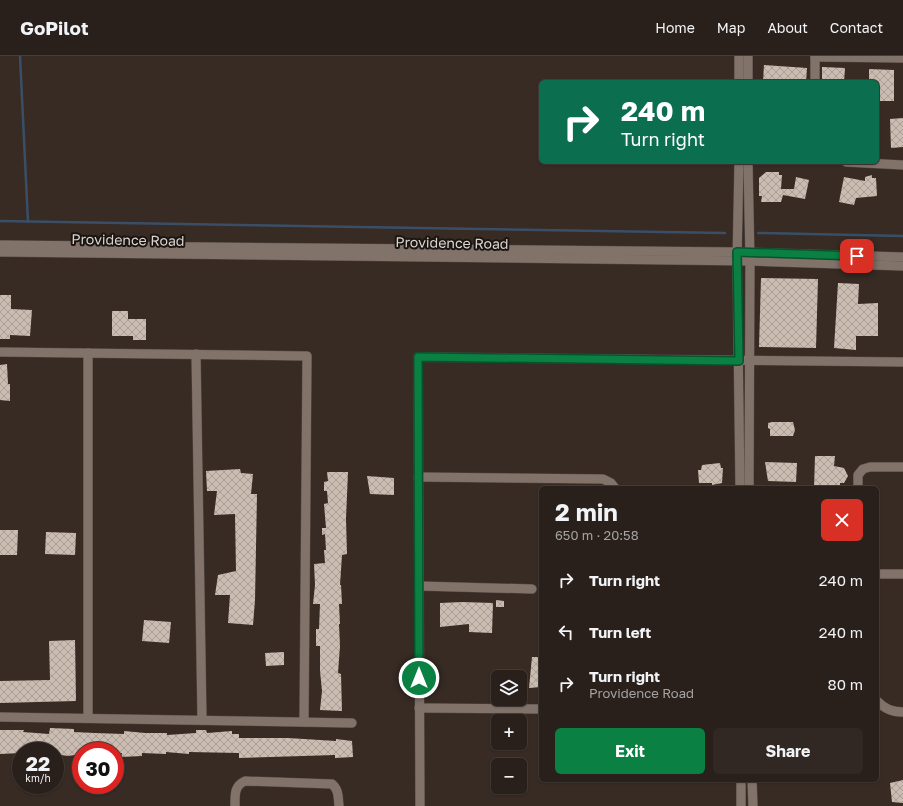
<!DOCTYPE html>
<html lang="en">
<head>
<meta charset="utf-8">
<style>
  :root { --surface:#29201b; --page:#312824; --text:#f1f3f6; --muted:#a5a3a3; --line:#453e3a; --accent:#0b8043 }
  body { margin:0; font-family:"Golos Text",sans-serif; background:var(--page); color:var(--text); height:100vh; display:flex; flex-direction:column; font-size:15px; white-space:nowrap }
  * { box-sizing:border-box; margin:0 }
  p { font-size:13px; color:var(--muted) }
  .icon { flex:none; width:22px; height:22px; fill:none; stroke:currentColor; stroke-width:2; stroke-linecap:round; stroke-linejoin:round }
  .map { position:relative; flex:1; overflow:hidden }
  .details { position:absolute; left:539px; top:430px; width:340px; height:296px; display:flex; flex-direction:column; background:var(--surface); border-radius:6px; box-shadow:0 1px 3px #0004,0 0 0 1px var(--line) }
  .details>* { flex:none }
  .banner { position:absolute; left:539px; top:24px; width:340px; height:84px; border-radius:6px; box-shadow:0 1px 3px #0004,0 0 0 1px var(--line); background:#0b6e4f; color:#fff; overflow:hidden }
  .buttons { position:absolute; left:491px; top:614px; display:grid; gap:8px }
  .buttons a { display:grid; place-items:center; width:36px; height:36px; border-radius:6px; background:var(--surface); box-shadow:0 1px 3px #0004,0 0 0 1px var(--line); font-size:20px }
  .speed { position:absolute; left:12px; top:686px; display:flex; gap:8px; font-size:20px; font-weight:700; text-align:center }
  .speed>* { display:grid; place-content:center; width:52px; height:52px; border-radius:50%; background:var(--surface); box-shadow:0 1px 3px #0004,0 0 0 1px var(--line); line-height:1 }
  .speed small { font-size:10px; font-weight:400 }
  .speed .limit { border:6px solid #d22; background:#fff; color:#111 }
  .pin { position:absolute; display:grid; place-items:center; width:34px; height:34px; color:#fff; margin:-17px; border-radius:8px; box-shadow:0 2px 6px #0006 }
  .me { position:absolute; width:44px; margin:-22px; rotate:0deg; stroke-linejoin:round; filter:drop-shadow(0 0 3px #0008) }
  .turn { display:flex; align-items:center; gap:14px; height:84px; padding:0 16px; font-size:18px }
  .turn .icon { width:52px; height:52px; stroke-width:2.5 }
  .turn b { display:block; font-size:28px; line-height:34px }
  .round { display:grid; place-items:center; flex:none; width:42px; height:42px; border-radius:6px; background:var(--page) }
  .head { display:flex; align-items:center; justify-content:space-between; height:68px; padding:0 16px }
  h1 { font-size:24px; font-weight:700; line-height:30px }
  .action { display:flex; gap:8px; margin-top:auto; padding:8px 16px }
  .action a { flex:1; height:46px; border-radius:6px; background:var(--accent); color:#fff; font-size:16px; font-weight:700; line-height:46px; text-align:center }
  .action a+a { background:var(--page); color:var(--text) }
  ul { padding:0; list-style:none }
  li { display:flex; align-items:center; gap:12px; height:52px; padding:0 16px }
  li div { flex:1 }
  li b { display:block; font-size:15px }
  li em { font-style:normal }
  header { display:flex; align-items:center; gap:24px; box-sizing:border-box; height:56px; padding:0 20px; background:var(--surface); border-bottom:1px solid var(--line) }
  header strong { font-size:19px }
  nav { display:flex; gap:22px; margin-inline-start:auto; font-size:14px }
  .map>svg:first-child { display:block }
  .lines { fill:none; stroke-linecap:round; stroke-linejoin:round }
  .stream { stroke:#3a4f67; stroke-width:2.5 }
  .building { fill:url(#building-cross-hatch) }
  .minor-casing { stroke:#534943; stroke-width:10 }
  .minor { stroke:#81726a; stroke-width:9 }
  .route-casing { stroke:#07532c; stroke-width:10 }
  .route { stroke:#0b8043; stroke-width:7 }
  .labels { text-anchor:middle; stroke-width:4; stroke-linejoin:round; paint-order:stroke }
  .street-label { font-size:14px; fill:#dcd4cf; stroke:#1a1511 }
</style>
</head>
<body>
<header>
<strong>GoPilot</strong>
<nav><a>Home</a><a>Map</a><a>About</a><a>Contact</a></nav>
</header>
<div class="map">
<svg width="903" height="750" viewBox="0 0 903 750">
  <defs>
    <pattern id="building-cross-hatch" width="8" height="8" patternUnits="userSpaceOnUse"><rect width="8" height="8" fill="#cbbcb2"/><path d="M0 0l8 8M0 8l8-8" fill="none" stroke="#a99d95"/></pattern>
  </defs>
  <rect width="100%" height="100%" fill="#372b24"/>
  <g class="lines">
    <g class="stream">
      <polyline points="20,0 28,166"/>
      <polyline points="0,165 725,177"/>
      <polyline points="758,177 903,180"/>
    </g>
  </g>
  <g class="building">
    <polygon points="764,9 807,12 806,26 763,26"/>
    <polygon points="822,11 845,12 844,26 822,26"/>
    <polygon points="869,13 894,14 894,45 877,45 877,26 869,26"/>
    <polygon points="903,62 903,91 891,92 890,63"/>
    <polygon points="766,116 779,116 779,119 782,119 781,133 794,133 796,121 809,124 805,143 783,139 781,146 761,146 762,140 759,140 759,122"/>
    <polygon points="872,119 872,122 876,122 877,140 856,142 854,149 839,146 844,121 865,125 865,121"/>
    <polygon points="761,222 818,223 816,292 759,291"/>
    <polygon points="838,227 859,228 858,248 878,247 878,280 856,280 856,294 834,292"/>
    <polygon points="0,239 11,239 11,253 32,254 30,280 10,279 10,283 0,283"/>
    <polygon points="112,255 128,255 128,263 146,263 146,284 133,284 133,280 112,280"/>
    <polygon points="7,308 8,328 10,328 10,345 0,344 0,309"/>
    <polygon points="772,366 793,366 795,374 793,380 770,380 770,373 768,372 768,367"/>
    <polygon points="815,400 835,400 834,410 844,412 848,420 844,427 840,427 840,432 814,432"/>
    <polygon points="765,406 797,407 796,426 768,425"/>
    <polygon points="720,407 721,412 723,412 722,427 712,429 712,427 699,427 698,414 701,414 702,409"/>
    <polygon points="240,413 241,417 253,418 251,438 257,438 255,544 253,569 228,567 230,539 215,539 218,519 236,515 235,458 214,459 217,435 207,435 206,415"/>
    <polygon points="327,416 348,416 346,463 347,498 342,499 340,529 341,529 342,548 339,548 340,568 339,568 340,590 338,617 341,618 342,655 320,654 322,635 320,615 320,590 316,590 316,573 319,573 320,548 313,548 315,529 314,508 325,507 324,494 326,494 325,478 322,479 322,472 326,472 324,448 328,447 327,435 324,435 324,426 328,425"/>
    <polygon points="367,420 394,422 394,439 370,438"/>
    <polygon points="0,474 18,474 17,499 0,499"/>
    <polygon points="46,476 76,477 75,499 45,498"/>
    <polygon points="496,544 504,545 504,551 496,551"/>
    <polygon points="462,546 493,547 492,577 469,576 469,568 440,571 440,547"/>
    <polygon points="144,564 171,566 169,587 142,585"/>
    <polygon points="75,584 76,645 0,647 0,625 50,624 49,585"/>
    <polygon points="284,596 284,609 266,610 265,597"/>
    <polygon points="532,601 541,601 541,631 529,632"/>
    <polygon points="50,672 74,673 74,676 95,677 124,678 124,675 145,677 167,677 167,679 196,677 196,674 206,674 207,677 232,675 232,678 239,678 239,682 288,682 336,685 336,683 352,685 353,701 335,702 335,699 239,702 239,697 189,696 189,698 166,696 166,698 142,697 142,700 121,701 122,697 115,698 115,695 81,695 81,698 68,700 55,698 55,695 21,695 21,697 0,698 0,674 24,674 23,676 49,678"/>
    <polygon points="903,724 903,747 892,746 890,727"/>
  </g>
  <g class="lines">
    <defs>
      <g id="minor">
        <polyline points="815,0 815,26"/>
        <polyline points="815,1 903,2"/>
        <polyline points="739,26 739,0"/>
        <polyline points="748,26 748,0"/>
        <polyline points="739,106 737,205 740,432"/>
        <polyline points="748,106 750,205 749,432"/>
        <polyline points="846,106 903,109"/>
        <polyline points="0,189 737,196 903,201"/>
        <polyline points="0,196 750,205 903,210"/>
        <polyline points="0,296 307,300 304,666"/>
        <polyline points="88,297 88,662"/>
        <polyline points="196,298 202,664"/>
        <polyline points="418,421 603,423 611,427 615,432"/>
        <polyline points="858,432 858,419 863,413 870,411 903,411"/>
        <polyline points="877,518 903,518"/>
        <polyline points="419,530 532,533"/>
        <path d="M877 645C885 653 892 656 903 656"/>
        <polyline points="419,652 541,653"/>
        <polyline points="0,661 352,667"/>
        <polyline points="741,724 741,750"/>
        <polyline points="752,724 753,750"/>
        <path d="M235 750C235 739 234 730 245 725L332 728C339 734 338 741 339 750"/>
        <polyline points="420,750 418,301 903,306"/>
      </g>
    </defs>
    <use href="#minor" class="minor-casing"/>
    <use href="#minor" class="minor"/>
  </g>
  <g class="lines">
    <defs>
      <polyline id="route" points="419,622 418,301 739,305 737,196 857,200"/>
    </defs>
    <use href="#route" class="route-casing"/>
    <use href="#route" class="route"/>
  </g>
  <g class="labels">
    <g class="street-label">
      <text transform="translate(128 184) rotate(1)" y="5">Providence Road</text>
      <text transform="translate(452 187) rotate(1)" y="5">Providence Road</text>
    </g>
  </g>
</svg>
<div class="buttons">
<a><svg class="icon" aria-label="layers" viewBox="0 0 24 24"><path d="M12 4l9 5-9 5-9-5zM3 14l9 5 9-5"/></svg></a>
<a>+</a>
<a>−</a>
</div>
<div class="speed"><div>22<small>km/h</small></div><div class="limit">30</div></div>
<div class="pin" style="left:857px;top:200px;background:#d93025"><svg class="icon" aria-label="arrive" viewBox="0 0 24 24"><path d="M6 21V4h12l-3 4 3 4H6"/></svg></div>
<svg class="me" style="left:419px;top:622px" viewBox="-20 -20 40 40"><circle r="17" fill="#0b8043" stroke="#fff" stroke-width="3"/><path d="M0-11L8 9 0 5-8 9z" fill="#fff"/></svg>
<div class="banner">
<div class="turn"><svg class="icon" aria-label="right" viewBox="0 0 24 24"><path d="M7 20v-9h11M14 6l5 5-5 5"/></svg><div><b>240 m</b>Turn right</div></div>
</div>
<section class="details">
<div class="head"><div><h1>2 min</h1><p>650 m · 20:58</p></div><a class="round" style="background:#d93025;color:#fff"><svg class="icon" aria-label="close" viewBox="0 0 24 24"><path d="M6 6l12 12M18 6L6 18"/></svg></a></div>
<ul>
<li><svg class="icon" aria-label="right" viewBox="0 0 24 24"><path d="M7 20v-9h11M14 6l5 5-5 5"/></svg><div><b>Turn right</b></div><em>240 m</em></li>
<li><svg class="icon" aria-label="left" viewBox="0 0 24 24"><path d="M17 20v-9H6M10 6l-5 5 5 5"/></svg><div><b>Turn left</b></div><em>240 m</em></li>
<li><svg class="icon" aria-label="right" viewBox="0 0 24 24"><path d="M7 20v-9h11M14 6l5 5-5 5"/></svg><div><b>Turn right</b><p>Providence Road</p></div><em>80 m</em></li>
</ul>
<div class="action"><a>Exit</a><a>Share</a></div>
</section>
</div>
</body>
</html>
